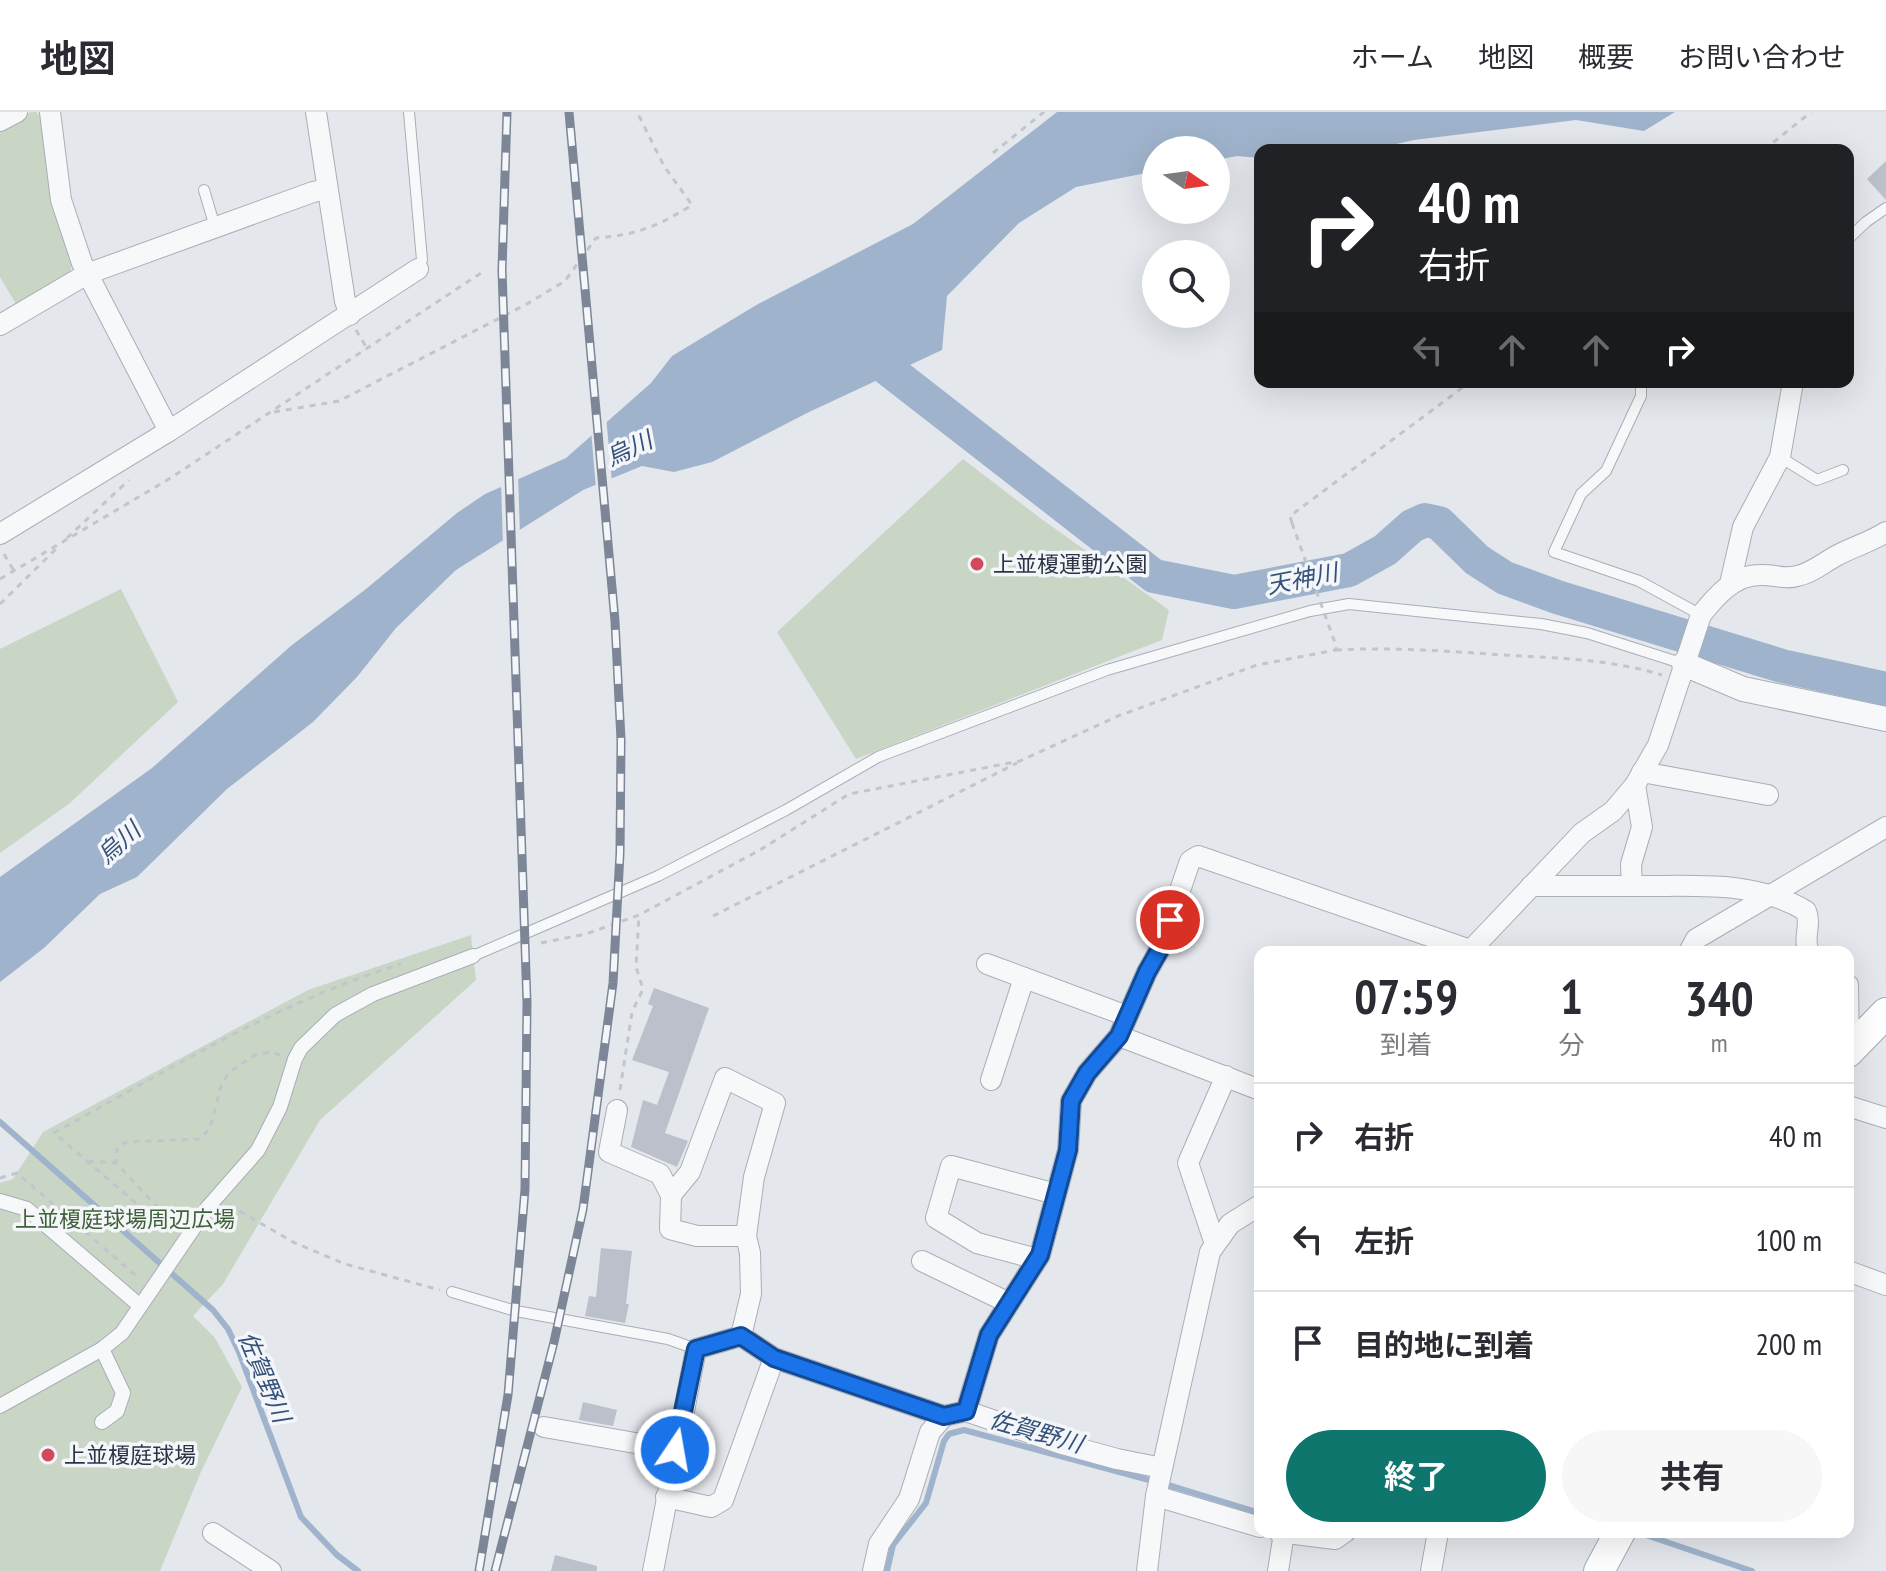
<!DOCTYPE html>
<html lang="ja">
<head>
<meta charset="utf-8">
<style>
  :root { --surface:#fff; --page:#f7f7f7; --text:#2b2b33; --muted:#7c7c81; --line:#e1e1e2; --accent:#0f766e }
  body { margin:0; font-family:"PT Sans Narrow","Noto Sans JP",sans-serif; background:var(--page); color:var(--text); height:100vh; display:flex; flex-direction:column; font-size:30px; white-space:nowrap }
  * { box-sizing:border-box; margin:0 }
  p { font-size:26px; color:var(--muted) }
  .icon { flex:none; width:44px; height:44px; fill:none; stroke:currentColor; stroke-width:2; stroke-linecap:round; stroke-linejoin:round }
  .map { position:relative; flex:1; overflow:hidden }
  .drawer { position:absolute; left:1254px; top:834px; width:600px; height:592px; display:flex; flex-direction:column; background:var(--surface); border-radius:16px; box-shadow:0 8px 32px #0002 }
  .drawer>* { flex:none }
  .guide { position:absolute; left:1254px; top:32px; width:600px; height:244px; border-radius:16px; box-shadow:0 8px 32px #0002; background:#202124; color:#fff; overflow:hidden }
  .needle { width:52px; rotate:103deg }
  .tools { position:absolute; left:1142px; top:24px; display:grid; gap:16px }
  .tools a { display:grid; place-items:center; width:88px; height:88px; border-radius:50%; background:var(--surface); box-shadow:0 8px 32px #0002; font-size:40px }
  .pin { position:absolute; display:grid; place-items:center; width:68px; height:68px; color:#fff; margin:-34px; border:4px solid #fff; border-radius:50%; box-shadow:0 2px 8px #0007 }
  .me { position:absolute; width:88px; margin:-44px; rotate:12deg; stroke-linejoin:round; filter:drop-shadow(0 0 6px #0008) }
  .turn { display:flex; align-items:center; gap:28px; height:168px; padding:0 32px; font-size:36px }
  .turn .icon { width:104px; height:104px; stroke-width:2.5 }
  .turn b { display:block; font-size:56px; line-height:68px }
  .lanes { display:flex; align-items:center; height:76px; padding:0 32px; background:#0003; justify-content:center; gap:40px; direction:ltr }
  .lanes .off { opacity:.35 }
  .eta { display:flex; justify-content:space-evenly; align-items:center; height:136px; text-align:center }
  .eta b { font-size:48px; font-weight:700; line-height:56px }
  .action { display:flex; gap:16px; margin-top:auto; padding:16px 32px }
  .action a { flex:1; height:92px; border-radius:48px; background:var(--accent); color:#fff; font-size:32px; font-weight:700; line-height:92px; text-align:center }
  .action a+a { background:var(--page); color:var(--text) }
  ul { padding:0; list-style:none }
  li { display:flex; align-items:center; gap:24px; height:104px; padding:0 32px; border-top:2px solid var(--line) }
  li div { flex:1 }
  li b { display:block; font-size:30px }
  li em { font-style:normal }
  header { display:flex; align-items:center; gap:48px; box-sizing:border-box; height:112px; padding:0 40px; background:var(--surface); border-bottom:2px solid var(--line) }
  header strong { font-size:38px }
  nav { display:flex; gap:44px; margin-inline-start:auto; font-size:28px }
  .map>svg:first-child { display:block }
  .green { fill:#c9d6c5 }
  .water { fill:#9fb4cc }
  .pier { fill:#e4e7ec }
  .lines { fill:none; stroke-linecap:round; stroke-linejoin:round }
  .stream { stroke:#9fb4cc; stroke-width:6 }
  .river { stroke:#9fb4cc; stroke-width:34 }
  .building { fill:#bbc0ca }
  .service-casing { stroke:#a9aeb7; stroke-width:12 }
  .pedestrian-casing { stroke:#a9aeb7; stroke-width:16 }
  .minor-casing { stroke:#a9aeb7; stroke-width:22 }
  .tertiary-casing { stroke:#a9aeb7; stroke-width:26 }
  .primary-casing { stroke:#a3abb8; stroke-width:32 }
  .path { stroke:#c2c5cb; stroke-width:3; stroke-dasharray:6 6; stroke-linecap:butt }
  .service { stroke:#f7f8fa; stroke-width:10 }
  .pedestrian { stroke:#f7f8fa; stroke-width:14 }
  .minor { stroke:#f7f8fa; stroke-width:20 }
  .tertiary { stroke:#f7f8fa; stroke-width:24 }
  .primary { stroke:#fff; stroke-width:30 }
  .rail-casing { stroke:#7d8696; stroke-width:9 }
  .rail { stroke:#f4f6f9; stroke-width:6; stroke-dasharray:18; stroke-linecap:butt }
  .path-bridge { stroke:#c2c5cb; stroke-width:3; stroke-dasharray:6 6; stroke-linecap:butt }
  .route-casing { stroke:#114b97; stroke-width:20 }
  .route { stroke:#1a73e8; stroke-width:14 }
  .poi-dot { fill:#d1495b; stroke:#f4f6f9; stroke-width:3 }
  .labels { text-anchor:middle; stroke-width:7; stroke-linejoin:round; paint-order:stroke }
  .poi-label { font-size:22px; fill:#2b3445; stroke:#f4f6f9; text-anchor:start }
  .park-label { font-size:22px; fill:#3f6138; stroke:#f4f6f9 }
  .water-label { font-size:24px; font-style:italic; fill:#34527a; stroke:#f4f6f9 }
</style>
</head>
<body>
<header>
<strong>地図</strong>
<nav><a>ホーム</a><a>地図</a><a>概要</a><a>お問い合わせ</a></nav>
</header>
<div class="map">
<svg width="1886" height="1459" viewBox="0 0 1886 1459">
  <rect width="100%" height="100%" fill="#e4e7ec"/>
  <g class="green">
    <polygon points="31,0 36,0 42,6 73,149 70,161 16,192 0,165 0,18"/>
    <polygon points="963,347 1040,406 1169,498 1162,528 856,647 777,520"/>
    <polygon points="121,477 178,590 70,691 0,741 0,537"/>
    <polygon points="471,823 476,868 320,1008 223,1172 193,1204 215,1226 242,1275 200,1362 160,1459 0,1459 0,1071 13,1067 43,1020 308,878"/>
  </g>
  <polygon class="water" points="1057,0 1675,0 1644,19 1576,8 1414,28 1369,38 1260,38 1260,46 1237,44 1216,48 1216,38 1156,38 1156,59 1076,75 1019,111 947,184 942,238 807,301 712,350 674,360 642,354 583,378 456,458 396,516 357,565 313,610 227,677 137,765 100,782 44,836 0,870 0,765 152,656 292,533 366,477 457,401 485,382 566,346 651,271 672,244 758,192 913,112"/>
  <g class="pier">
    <polygon points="606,304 612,370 596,377 591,318"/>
    <polygon points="518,362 520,423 503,433 501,370"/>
  </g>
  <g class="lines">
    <g class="stream">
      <polyline points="0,1010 213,1198 228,1217 239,1240 301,1405 337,1443 358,1459"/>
      <polyline points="1640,1421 1752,1459"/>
      <polyline points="887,1459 893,1433 926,1391 944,1329 949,1322 964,1318 1175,1375 1260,1401"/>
    </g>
    <polyline class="river" points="857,233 1154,464 1234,480 1349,458 1385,438 1412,414 1425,408 1439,411 1477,448 1505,466 1557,485 1782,554 1886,577"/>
  </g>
  <g class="building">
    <polygon points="1886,49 1886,88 1867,67"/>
    <polygon points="654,876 709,896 665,1021 688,1029 677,1055 631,1035 643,988 657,993 669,960 632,948 653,894 648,892"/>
    <polygon points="601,1136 632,1139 626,1192 629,1192 625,1211 585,1204 589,1184 596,1185"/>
    <polygon points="583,1290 617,1298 613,1314 579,1308"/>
    <polygon points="555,1443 597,1454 597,1459 551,1459"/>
  </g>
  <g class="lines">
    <defs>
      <g id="service">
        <polyline points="409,0 422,148 418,157"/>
        <polyline points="204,78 215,115"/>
        <polyline points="1848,127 1866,110 1886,96"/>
        <polyline points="1641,270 1641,284 1606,359 1581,382 1554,440 1639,469 1701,503"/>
        <polyline points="1780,345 1817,368 1843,358"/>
        <polyline points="473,844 658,764 786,698 878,645 1107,558 1310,499 1349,492 1541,512 1587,521 1684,552"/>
        <polyline points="452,1180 516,1199 668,1227 696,1237"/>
      </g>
      <g id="pedestrian">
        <polyline points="0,1089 27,1097 139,1193"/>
        <polyline points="0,1294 102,1237 122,1221 208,1095 258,1038 280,995 295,947 301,936 335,903 373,882 473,844"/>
        <polyline points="102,1310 117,1299 123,1281 102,1237"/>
      </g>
      <g id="minor">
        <polyline points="50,0 61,88 82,151 169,319"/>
        <polyline points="316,0 345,189 350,203"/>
        <polyline points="0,9 17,0"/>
        <polyline points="0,213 87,162 313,80 327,77"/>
        <polyline points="0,422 169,319 418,157"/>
        <polyline points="1730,472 1743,415 1780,345 1793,270"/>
        <polyline points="1642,660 1768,683"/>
        <path d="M1531 774C1570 774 1610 774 1649 774 1704 774 1758 770 1806 799 1812 814 1802 826 1809 840"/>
        <polyline points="1632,774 1631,752 1642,715 1635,673"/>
        <path d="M1469 840 1582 721 1613 699 1635 673 1658 633 1701 503C1716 484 1734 463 1760 463 1773 462 1785 468 1797 464 1812 461 1823 451 1836 444 1852 435 1871 430 1886 420"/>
        <polyline points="1689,840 1696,827 1886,715"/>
        <polyline points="987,852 1127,904"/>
        <polyline points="1848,873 1849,939"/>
        <polyline points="1119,924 1260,978"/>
        <polyline points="991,968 1024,866"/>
        <polyline points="1848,994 1886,1006"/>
        <polyline points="617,998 609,1040 660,1062 671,1083 670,1117 697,1124 746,1124"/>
        <polyline points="671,1083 690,1060 725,966 775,991 754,1065 746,1124 750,1141 751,1182 741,1224"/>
        <polyline points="1215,1132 1188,1051 1226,964"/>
        <polyline points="1037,1147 977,1131 936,1106 951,1054 1056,1082"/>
        <polyline points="922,1149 1009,1191"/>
        <polyline points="1848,1159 1886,1173"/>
        <polyline points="966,1299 989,1223 1040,1143 1068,1038 1071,989 1087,961 1119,924 1147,860 1160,837 1190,749 1198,744 1470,838"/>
        <polyline points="544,1315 675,1338"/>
        <polyline points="1156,1384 1260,1415"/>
        <polyline points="666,1385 711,1395 723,1388 774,1246"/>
        <polyline points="1279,1420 1335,1427 1345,1420"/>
        <polyline points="213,1421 271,1459"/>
        <polyline points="653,1459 696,1237 741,1224 774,1246 944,1304"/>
        <polyline points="873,1459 879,1432 909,1387 930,1320 944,1304 966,1299 1059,1331 1117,1347 1162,1356"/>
        <polyline points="1147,1459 1156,1384 1210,1140 1230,1112 1260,1093"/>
        <polyline points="1278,1459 1284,1421"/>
        <polyline points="1431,1459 1438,1420"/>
      </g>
      <polyline id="tertiary" points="1684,552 1743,577 1886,607"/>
      <g id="primary">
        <polyline points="1848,940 1886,901"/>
        <polyline points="1599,1459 1620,1420"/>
      </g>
    </defs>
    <use href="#service" class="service-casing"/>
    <use href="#pedestrian" class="pedestrian-casing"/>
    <use href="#minor" class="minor-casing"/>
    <use href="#tertiary" class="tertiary-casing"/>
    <use href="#primary" class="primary-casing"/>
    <g class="path">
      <polyline points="1764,38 1811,0"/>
      <polyline points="993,41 1044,0"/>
      <polyline points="356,218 368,238"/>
      <path d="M274 300 339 289 527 192 565 169 596 126C637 123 658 114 692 93L664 54 637 0"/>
      <polyline points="1292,411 1290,404 1470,270"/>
      <polyline points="67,426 129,368"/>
      <polyline points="4,442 14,459"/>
      <polyline points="0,467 169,367 481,161"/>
      <polyline points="0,492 56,437"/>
      <path d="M1336 538C1391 535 1447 539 1503 543 1556 546 1610 547 1662 563"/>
      <polyline points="713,804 1017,651"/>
      <polyline points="541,831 586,822 639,803 760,738 849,682 1020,649 1118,604 1257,553 1336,538 1335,531"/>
      <polyline points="620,978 632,900 643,877 636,855 639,803"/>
      <polyline points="88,1049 116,1051"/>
      <polyline points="0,1066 17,1061 140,1167"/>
      <polyline points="229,1093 293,1130 345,1152 440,1178"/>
      <path d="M162 1100 156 1108 54 1021C166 959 278 890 401 852"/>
      <polyline points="178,1110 162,1100 116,1051 115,1043 119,1033 127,1030 199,1027 210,1017 221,974 229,960 255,943 272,940 280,943"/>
    </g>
    <use href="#service" class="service"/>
    <use href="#pedestrian" class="pedestrian"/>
    <use href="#minor" class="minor"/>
    <use href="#tertiary" class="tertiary"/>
    <use href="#primary" class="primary"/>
    <defs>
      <g id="rail">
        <polyline points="479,1459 508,1283 525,1077 527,891 502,158 507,0"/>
        <polyline points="495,1459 554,1230 583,1097 613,871 620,741 621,628 615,509 569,0"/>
      </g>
    </defs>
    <use href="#rail" class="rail-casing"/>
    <use href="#rail" class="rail"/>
    <polyline class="path-bridge" points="1292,411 1335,531"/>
  </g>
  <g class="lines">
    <defs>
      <polyline id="route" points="675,1338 696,1237 741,1224 774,1246 944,1304 966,1299 989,1223 1040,1143 1068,1038 1071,989 1087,961 1119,924 1147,860 1160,837 1170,808"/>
    </defs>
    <use href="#route" class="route-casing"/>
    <use href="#route" class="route"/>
  </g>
  <g class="poi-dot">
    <circle cx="977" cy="452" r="8"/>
    <circle cx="48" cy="1343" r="8"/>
  </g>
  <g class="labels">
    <g class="poi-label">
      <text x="993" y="460">上並榎運動公園</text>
      <text x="64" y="1351">上並榎庭球場</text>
    </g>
    <g class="park-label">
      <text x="125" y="1115">上並榎庭球場周辺広場</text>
    </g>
    <g class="water-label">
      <text transform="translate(629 337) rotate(-25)" y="8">烏川</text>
      <text transform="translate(1302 467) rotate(-11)" y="8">天神川</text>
      <text transform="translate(119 731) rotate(-42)" y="8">烏川</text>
      <text transform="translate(264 1265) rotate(67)" y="8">佐賀野川</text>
      <text transform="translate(1036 1320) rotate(16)" y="8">佐賀野川</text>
    </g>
  </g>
</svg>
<div class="tools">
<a><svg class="needle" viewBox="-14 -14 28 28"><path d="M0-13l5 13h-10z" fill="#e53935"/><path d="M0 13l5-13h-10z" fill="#7c7c81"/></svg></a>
<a><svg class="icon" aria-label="search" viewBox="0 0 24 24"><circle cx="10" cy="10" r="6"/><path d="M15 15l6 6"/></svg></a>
</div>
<div class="pin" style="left:1170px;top:808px;background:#d93025"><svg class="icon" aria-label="arrive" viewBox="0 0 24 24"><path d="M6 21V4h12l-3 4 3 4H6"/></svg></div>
<svg class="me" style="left:675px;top:1338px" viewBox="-20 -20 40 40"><circle r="17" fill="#1a73e8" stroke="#fff" stroke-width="3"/><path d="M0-11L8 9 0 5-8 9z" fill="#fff"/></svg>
<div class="guide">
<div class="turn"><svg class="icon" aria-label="right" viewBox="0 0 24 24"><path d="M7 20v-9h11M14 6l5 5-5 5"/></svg><div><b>40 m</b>右折</div></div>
<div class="lanes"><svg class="icon off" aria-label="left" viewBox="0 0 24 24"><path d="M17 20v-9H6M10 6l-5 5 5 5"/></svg><svg class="icon off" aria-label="ahead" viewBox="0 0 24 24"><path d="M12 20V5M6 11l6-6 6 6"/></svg><svg class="icon off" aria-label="ahead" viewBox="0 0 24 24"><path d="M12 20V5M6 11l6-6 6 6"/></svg><svg class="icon" aria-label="right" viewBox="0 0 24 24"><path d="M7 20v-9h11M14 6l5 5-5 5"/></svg></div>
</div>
<section class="drawer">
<div class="eta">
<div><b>07:59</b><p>到着</p></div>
<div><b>1</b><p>分</p></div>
<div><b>340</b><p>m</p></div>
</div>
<ul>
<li><svg class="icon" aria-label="right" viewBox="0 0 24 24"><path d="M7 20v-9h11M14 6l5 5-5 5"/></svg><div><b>右折</b></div><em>40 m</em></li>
<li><svg class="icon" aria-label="left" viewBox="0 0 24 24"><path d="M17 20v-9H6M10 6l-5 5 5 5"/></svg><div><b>左折</b></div><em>100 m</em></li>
<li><svg class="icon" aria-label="arrive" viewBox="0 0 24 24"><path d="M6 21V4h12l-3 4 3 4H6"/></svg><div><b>目的地に到着</b></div><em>200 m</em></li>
</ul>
<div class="action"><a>終了</a><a>共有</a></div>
</section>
</div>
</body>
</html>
